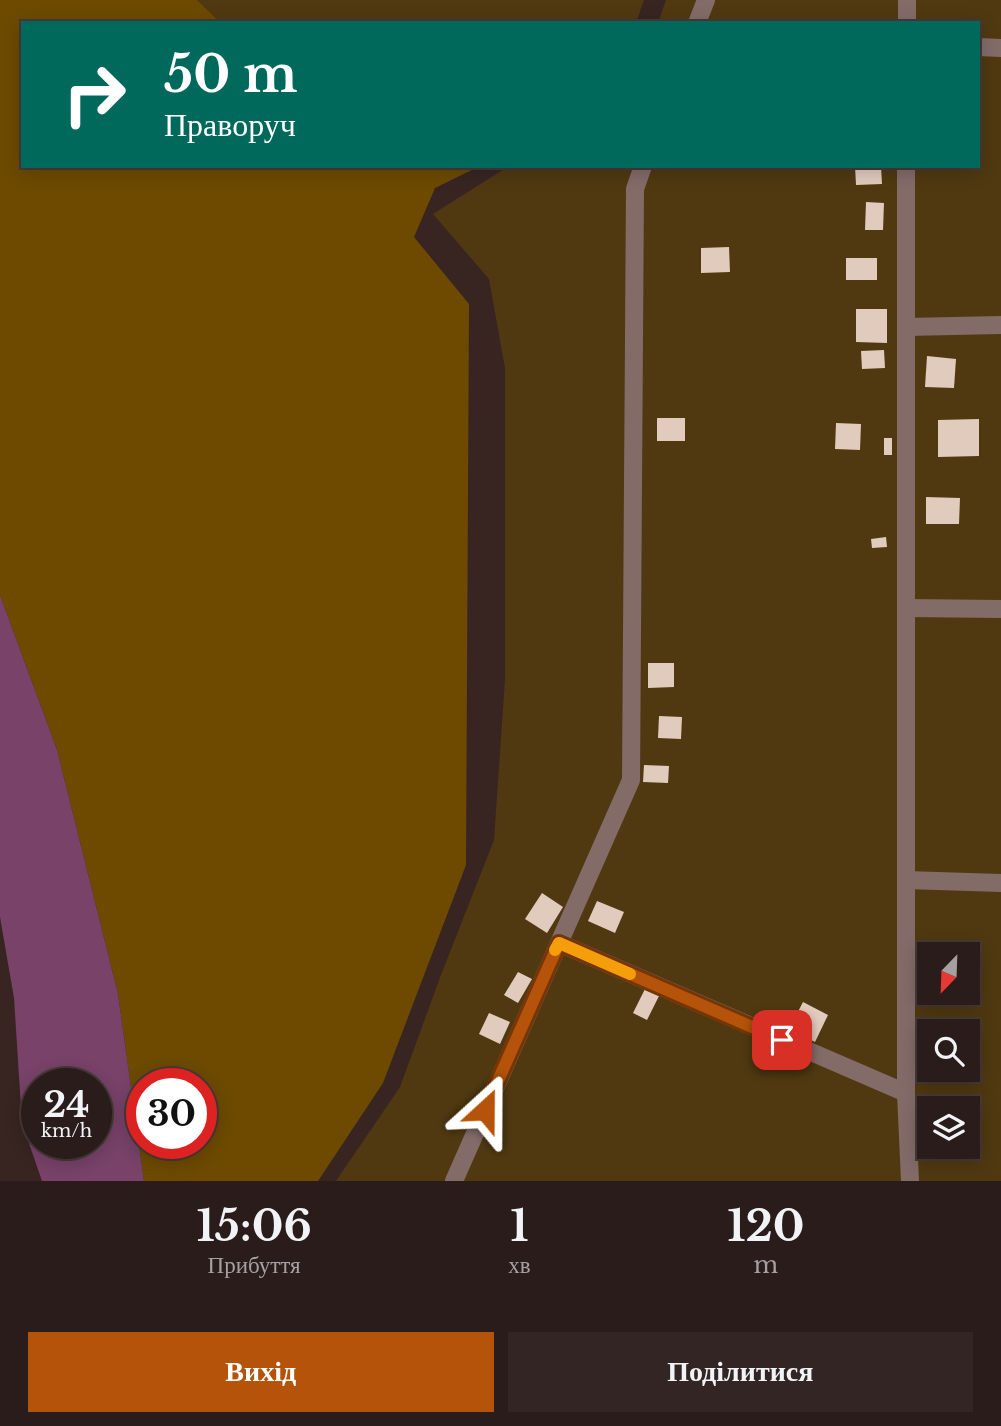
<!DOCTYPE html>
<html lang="uk">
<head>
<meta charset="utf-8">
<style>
  :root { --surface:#2a1c1a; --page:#322523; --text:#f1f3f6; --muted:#a5a1a2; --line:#463a39; --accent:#b45309 }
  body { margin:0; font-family:"Libre Baskerville",serif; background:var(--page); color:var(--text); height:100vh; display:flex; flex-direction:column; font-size:26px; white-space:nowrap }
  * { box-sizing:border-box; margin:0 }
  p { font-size:23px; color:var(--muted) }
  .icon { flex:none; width:38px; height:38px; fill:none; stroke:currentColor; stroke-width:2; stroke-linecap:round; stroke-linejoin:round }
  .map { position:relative; height:1181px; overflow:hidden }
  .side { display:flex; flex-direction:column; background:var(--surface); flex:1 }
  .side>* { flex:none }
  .guide { position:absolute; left:21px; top:21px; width:959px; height:147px; border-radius:0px; box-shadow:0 4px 18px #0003,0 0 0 2px var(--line); background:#00695c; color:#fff; overflow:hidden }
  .needle { width:46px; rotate:203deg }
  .fabs { position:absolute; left:917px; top:942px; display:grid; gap:14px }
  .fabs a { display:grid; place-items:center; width:63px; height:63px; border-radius:0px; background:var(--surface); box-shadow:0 4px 18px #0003,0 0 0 2px var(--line); font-size:35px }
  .speed { position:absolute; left:21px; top:1068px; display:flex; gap:14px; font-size:35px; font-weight:700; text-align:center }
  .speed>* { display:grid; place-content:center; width:91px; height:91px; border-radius:50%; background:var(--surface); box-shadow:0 4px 18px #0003,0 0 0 2px var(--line); line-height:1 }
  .speed small { font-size:18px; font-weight:400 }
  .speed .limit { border:10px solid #d22; background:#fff; color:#111 }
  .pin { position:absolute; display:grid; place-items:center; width:60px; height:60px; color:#fff; margin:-30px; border-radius:14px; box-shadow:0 4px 10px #0006 }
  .me { position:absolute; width:77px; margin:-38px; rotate:24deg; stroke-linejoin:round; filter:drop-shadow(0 0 5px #0008) }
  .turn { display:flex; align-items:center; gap:24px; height:147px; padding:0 28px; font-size:32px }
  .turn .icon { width:91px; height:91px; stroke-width:2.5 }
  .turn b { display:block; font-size:49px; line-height:60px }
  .eta { display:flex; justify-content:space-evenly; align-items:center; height:119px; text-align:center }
  .eta b { font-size:42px; font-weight:800; line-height:49px }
  .primary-button { display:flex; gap:14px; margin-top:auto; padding:14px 28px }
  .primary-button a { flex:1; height:80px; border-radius:0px; background:var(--accent); color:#fff; font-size:28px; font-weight:800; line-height:80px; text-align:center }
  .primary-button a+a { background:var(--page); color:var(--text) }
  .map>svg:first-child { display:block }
  .green { fill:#503911; fill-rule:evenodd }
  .forest { fill:#6d4a00; fill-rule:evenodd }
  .water { fill:#784269; fill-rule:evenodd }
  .building { fill:#e1cbbd }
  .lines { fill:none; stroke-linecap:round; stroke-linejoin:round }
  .minor { stroke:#836b68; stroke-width:18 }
  .route-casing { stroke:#753606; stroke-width:18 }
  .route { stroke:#b45309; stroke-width:12 }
  .slow { stroke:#f59e0b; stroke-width:12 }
</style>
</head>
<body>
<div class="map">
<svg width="1001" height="1181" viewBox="0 0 1001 1181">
  <rect width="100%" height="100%" fill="#382522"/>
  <g class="green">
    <polygon points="197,0 644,0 636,23 221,23"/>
    <path d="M666 0H1001V1181H336L400 1087 441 975 494 840 505 680V368L489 279 433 214 509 166H978V23H658ZM929 954H968V992H929ZM929 1031H968V1069H929ZM929 1108H968V1146H929Z"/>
  </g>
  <path class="forest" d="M0 0H197L221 23H23V166H480L435 188 414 237 469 304 466 865 383 1083 318 1181H144L118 994 57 750 0 595ZM142 1083H201V1143H142Z"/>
  <path class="water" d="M0 595 57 750 118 994 144 1181H42L22 1123 14 998 0 917ZM37 1083H96V1143H37Z"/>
  <g class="building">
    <polygon points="855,166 881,166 882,184 856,185"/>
    <polygon points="866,202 884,203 883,230 865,230"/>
    <polygon points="729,247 730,272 701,273 701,248"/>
    <rect x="846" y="258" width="31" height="22"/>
    <polygon points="856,309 887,309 887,343 856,342"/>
    <polygon points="884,350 885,368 862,369 861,351"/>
    <polygon points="927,356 956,359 954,388 925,387"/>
    <rect x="657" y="418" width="28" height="23"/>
    <polygon points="979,419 979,456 938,457 938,420"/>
    <polygon points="836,423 861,424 860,450 835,449"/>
    <rect x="884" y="438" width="8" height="17"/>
    <polygon points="926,497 960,498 959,524 926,524"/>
    <polygon points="886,537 887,547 872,548 871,539"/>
    <polygon points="648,663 674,663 674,687 648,688"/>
    <polygon points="659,716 682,717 681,739 658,738"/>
    <polygon points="644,765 669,766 668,783 643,782"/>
    <polygon points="542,893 563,907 547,933 525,919"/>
    <polygon points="597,901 624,912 615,933 588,921"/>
    <polygon points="518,972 532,979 518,1003 504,995"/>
    <polygon points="645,989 659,996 647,1020 633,1013"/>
    <polygon points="803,1002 828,1015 815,1042 789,1029"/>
    <polygon points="489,1013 510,1022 500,1044 479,1034"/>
  </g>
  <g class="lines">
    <g class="minor">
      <polyline points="697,23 706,0"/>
      <polyline points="907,23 907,0"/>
      <polyline points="978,47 1001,48"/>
      <polyline points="906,166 906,1093 910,1181"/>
      <polyline points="906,327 1001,325"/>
      <polyline points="906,608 1001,609"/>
      <polyline points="906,880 1001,883"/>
      <polyline points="559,943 906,1093"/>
      <polyline points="454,1181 631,780 635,189 643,166"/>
    </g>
  </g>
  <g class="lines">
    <defs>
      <polyline id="route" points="485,1110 559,943 782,1040"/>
    </defs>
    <use href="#route" class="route-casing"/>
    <use href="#route" class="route"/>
    <polyline class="slow" points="555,950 559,943 630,974"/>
  </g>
</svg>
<div class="fabs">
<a><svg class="needle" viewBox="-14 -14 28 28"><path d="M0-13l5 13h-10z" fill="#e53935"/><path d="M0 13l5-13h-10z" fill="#a5a1a2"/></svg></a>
<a><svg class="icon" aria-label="search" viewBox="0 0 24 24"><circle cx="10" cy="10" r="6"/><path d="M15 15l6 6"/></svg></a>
<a><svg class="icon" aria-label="layers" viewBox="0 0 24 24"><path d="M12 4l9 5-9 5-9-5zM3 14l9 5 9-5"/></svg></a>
</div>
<div class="speed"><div>24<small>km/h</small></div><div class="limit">30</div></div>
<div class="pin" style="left:782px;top:1040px;background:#d93025"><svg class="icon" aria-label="arrive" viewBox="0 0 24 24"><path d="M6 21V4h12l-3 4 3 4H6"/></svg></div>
<svg class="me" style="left:485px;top:1110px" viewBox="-20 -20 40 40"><path d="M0-17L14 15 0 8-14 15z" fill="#b45309" stroke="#fff" stroke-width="4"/></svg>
<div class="guide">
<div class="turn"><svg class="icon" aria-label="right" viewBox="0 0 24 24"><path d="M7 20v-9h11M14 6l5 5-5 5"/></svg><div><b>50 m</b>Праворуч</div></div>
</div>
</div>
<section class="side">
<div class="eta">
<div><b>15:06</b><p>Прибуття</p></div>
<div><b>1</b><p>хв</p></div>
<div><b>120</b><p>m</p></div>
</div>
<div class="primary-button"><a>Вихід</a><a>Поділитися</a></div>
</section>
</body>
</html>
